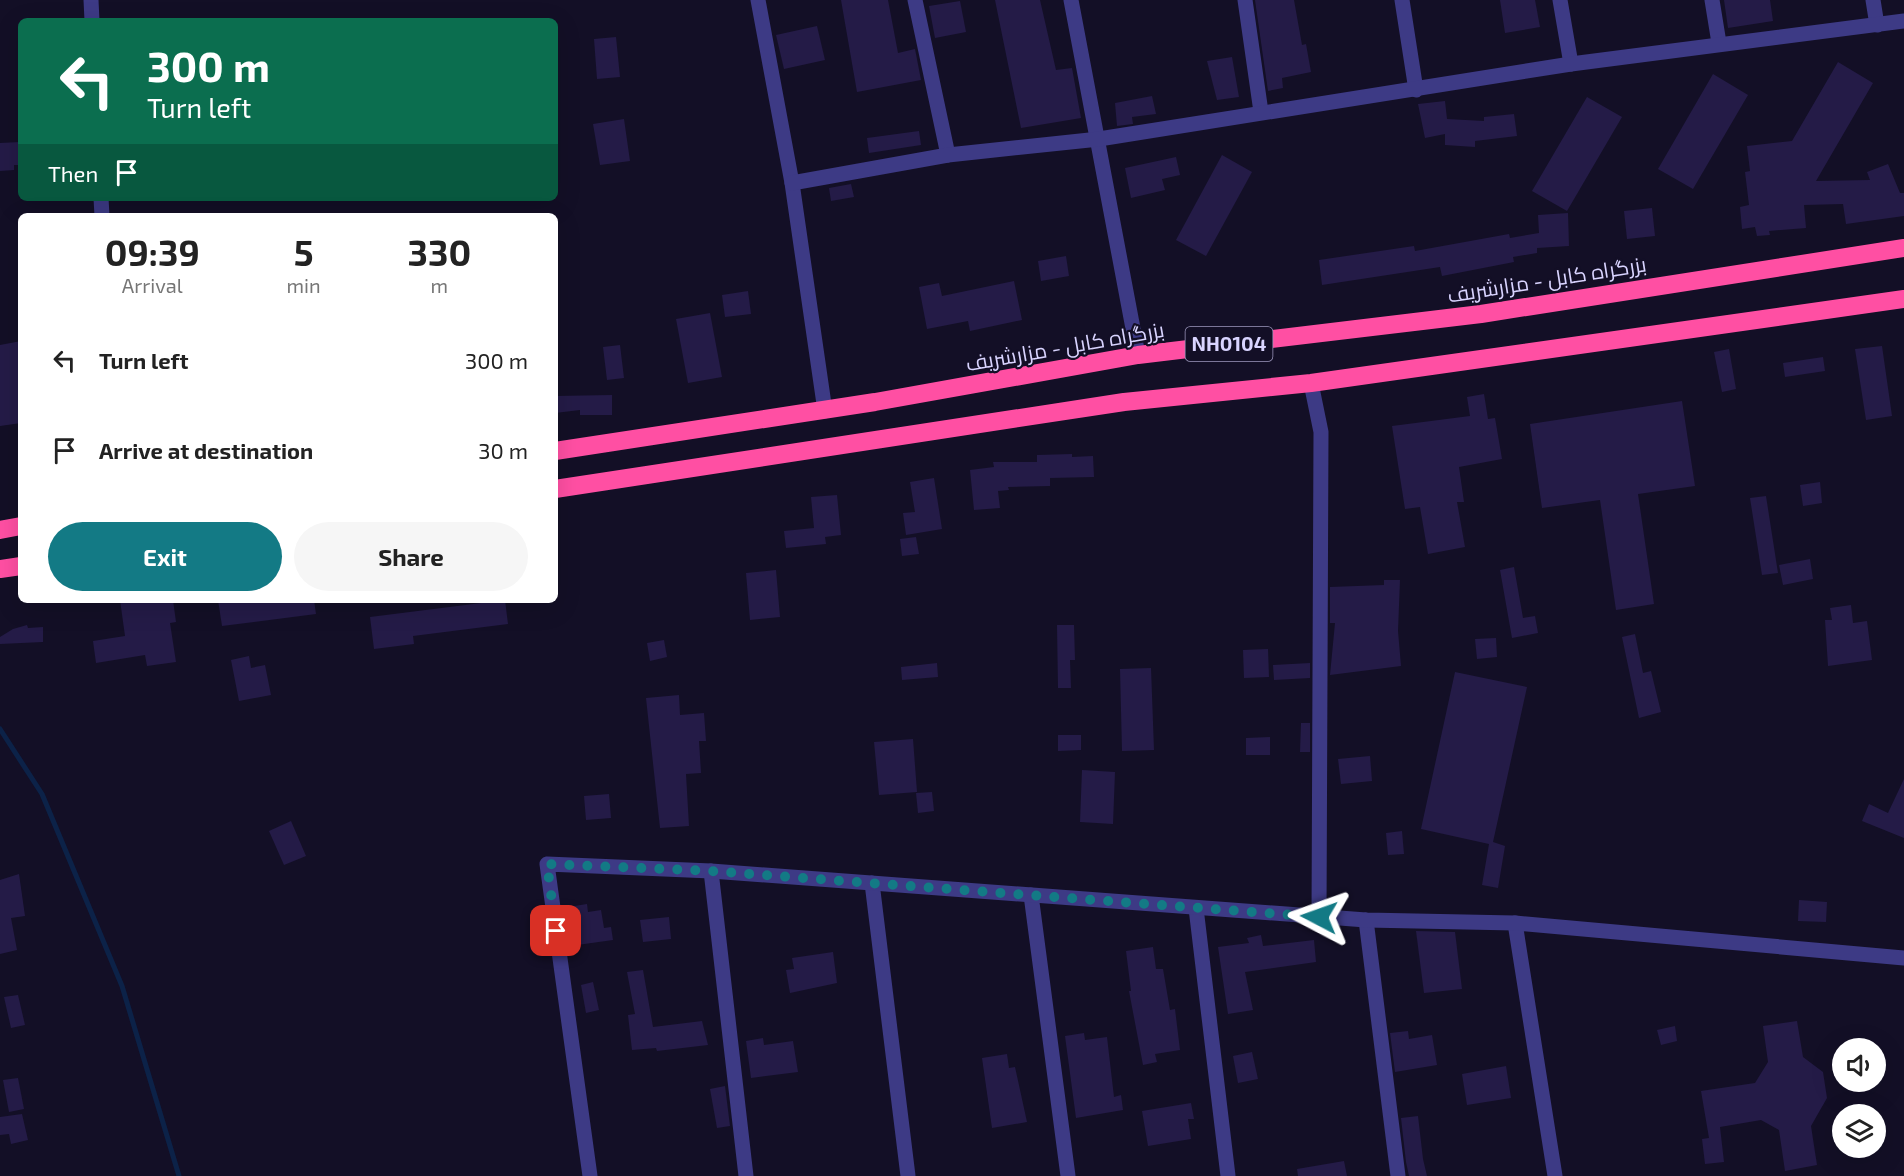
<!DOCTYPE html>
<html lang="en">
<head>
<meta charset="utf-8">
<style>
  :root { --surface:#fff; --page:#f6f6f6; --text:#222; --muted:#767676; --accent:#137a85 }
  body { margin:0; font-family:"Exo 2",Cairo,sans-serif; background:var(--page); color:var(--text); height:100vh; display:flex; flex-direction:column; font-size:22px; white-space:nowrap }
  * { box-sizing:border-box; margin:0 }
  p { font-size:20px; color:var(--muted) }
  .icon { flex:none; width:33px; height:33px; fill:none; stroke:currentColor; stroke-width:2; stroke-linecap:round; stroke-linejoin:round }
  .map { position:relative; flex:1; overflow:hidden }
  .panel { position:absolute; left:18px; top:213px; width:540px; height:390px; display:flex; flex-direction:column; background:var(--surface); border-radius:9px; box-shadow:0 6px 24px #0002 }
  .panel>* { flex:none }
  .top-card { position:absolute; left:18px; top:18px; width:540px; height:183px; border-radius:9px; box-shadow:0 6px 24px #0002; background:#0b6e4f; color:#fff; overflow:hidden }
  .controls { position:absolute; left:1832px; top:1038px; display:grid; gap:12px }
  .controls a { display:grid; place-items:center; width:54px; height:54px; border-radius:50%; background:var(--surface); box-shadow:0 6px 24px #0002; font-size:30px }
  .pin { position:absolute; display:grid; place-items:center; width:51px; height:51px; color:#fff; margin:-26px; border-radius:12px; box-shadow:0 3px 9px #0006 }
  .me { position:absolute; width:66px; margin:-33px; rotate:274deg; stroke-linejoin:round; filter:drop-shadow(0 0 4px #0008) }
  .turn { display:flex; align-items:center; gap:21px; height:126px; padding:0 30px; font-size:27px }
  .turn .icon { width:78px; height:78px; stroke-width:2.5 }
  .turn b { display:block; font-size:42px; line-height:51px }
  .then { display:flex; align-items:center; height:57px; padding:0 30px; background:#0003; gap:12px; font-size:22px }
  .eta { display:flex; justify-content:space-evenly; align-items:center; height:102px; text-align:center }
  .eta b { font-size:36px; font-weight:700; line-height:42px }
  .cta { display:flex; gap:12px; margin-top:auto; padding:12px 30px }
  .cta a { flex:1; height:69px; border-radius:36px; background:var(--accent); color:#fff; font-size:24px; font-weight:700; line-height:69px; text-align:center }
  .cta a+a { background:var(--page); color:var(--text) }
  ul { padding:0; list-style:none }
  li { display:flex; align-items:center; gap:18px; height:90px; padding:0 30px }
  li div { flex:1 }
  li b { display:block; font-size:22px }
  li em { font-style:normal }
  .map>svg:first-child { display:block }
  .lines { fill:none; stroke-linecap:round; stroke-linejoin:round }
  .stream { stroke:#0c2248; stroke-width:5 }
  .building { fill:#241b47 }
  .minor { stroke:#3d3a85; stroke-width:15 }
  .highway { stroke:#ff4fa3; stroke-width:18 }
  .route { stroke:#137a85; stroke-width:10; stroke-dasharray:0 18 }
  .labels { text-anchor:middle; stroke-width:4.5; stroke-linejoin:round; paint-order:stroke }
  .shield { fill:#130f26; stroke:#9e99be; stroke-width:1.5 }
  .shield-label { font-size:20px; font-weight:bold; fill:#d9d4ff }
  .street-label { font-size:21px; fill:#d9d4ff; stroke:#130f26 }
</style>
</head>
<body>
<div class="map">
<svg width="1904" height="1176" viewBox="0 0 1904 1176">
  <rect width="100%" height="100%" fill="#130f26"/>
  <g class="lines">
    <polyline class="stream" points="0,729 42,794 122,986 179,1176"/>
  </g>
  <g class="building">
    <polygon points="841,0 888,0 898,53 915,49 921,80 857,92"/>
    <polygon points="995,0 1040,0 1056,70 1072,68 1081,118 1021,128"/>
    <polygon points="1255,0 1294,0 1302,45 1306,44 1311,72 1282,78 1283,88 1268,91"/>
    <polygon points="1500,0 1535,0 1540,27 1505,33"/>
    <polygon points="1724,0 1770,0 1773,21 1728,28"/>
    <polygon points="960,1 966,32 935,38 929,6"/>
    <polygon points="817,26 825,60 784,69 776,35"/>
    <polygon points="616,37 620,77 597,79 594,39"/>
    <polygon points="1232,57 1239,97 1217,100 1207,61"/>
    <polygon points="1838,62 1873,83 1816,181 1870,180 1867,172 1888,164 1900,193 1904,193 1904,216 1846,224 1843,204 1804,205 1806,228 1769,231 1770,235 1757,236 1755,227 1742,229 1740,207 1749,205 1745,172 1750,171 1747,146 1792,141"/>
    <polygon points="1713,74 1748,95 1693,189 1658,169"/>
    <polygon points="1152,96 1156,114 1132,117 1133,124 1117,126 1115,103"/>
    <polygon points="1587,97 1622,117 1567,211 1532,191"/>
    <polygon points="1445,101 1447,119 1484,121 1484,117 1514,114 1517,136 1475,141 1475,147 1445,145 1445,134 1425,138 1418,104"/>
    <polygon points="624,119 630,161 600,165 593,124"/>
    <polygon points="919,131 921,145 869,153 867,138"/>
    <polygon points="20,142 20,165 14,165 14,170 0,171 0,143"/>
    <polygon points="1222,155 1252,172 1206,256 1176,240"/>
    <polygon points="1176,157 1180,175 1162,179 1165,190 1131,198 1125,168"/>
    <polygon points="851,184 854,197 831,201 829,188"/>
    <polygon points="1652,208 1655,236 1627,239 1624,211"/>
    <polygon points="1568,213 1569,246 1537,248 1537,253 1513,257 1514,262 1442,276 1440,267 1322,285 1319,260 1414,246 1415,251 1509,234 1510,238 1539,233 1538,215"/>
    <polygon points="1066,256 1069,276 1041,281 1038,261"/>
    <polygon points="1014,281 1022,320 970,331 968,321 927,329 919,287 939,283 942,296"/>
    <polygon points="748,291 751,314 725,317 722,295"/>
    <polygon points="710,313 722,377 688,383 676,319"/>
    <polygon points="21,341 21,423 0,426 0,345"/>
    <polygon points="620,345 624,378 607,380 603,347"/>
    <polygon points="1882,346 1892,416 1866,420 1855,349"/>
    <polygon points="1729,349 1736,389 1722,392 1714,352"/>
    <polygon points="1823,357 1825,371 1785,377 1783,363"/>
    <polygon points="1484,394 1488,419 1495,418 1502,459 1459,467 1464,502 1457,502 1465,547 1428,554 1420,507 1405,509 1392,426 1470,416 1467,397"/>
    <polygon points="612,395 612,415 580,415 580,410 555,413 555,396"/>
    <polygon points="1682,401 1695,486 1638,494 1654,604 1616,610 1600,500 1542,508 1530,424"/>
    <polygon points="1072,454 1072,457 1093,456 1094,477 1050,478 1050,486 1008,487 1009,490 998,491 1000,508 974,510 970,470 994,467 993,462 1037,462 1037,455"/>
    <polygon points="934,478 942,529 906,535 903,513 915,512 910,482"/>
    <polygon points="1820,482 1822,503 1803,506 1800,485"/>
    <polygon points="837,495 841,535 825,537 826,544 786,548 784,531 814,528 811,497"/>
    <polygon points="1766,496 1778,573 1762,575 1750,498"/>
    <polygon points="916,537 919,554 902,556 900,539"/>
    <polygon points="1810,559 1813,579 1783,585 1779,565"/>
    <polygon points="1514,567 1523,618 1535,616 1538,633 1512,638 1500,570"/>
    <polygon points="776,570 780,617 750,620 746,573"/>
    <polygon points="1384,580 1400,580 1398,631 1401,666 1330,675 1335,623 1330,623 1330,587 1384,585"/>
    <polygon points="120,600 173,600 176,622 170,623 176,662 147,666 145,655 96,663 93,641 125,636"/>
    <polygon points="218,600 314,600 316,614 222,626"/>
    <polygon points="505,600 508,624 413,636 414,644 374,649 370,617"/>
    <polygon points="1851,605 1853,623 1867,621 1872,660 1828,666 1825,620 1832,620 1830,608"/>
    <polygon points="27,625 28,628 43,627 43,642 0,644 0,637 13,629"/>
    <polygon points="1057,625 1074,625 1075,660 1070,660 1071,688 1058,688"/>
    <polygon points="1635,634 1643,673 1651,671 1661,712 1639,718 1622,637"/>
    <polygon points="1496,638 1497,657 1477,659 1475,639"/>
    <polygon points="664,640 667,657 650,661 647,643"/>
    <polygon points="1268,649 1269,677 1244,678 1243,650"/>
    <polygon points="249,656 251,668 265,665 271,695 239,701 231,660"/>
    <polygon points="937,663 938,677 902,680 901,667"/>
    <polygon points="1310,663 1310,678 1274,680 1273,665"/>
    <polygon points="1151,668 1154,750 1122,751 1120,669"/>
    <polygon points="1455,672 1527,687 1493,842 1505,846 1498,888 1482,885 1489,844 1421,829"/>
    <polygon points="679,695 680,715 704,713 706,741 699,741 701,773 686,774 689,826 660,828 646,698"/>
    <polygon points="1301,723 1310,723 1310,752 1300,752"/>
    <polygon points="1058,735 1081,735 1081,750 1058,751"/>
    <polygon points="1270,737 1270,755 1246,755 1246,738"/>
    <polygon points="913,739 917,792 879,795 874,742"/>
    <polygon points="1370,756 1372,781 1341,784 1338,759"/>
    <polygon points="1082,770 1115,772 1113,824 1080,822"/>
    <polygon points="1904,779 1904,838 1862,821 1869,804 1888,813"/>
    <polygon points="932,792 934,811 918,813 916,793"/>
    <polygon points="609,794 611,818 586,820 584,796"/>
    <polygon points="291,821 306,856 284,865 269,831"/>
    <polygon points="1402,831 1404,854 1388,855 1386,833"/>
    <polygon points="19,874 25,916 11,918 17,950 0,954 0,880"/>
    <polygon points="1799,900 1827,902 1826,922 1798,921"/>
    <polygon points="587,904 588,912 601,910 604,928 611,927 613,940 570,946 568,934 572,933 568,907"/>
    <polygon points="669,917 671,939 643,942 640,920"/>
    <polygon points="1416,931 1455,932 1462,989 1424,993"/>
    <polygon points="1261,935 1263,946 1314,940 1316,962 1245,972 1253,1010 1228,1014 1218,947 1249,943 1247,938"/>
    <polygon points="1153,947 1156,969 1163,969 1170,1010 1175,1009 1180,1050 1155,1054 1157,1062 1143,1065 1129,991 1131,991 1126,951"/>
    <polygon points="833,952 837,983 790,993 786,970 794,969 792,958"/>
    <polygon points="643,970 653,1027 702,1021 708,1045 657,1051 656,1048 632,1050 628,1015 635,1014 627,972"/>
    <polygon points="593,982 599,1010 586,1013 581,985"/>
    <polygon points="18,995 25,1025 11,1028 4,997"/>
    <polygon points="1797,1021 1803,1057 1823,1072 1827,1098 1811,1126 1817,1165 1785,1171 1779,1130 1761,1120 1720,1127 1724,1162 1705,1164 1702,1139 1709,1138 1701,1091 1755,1083 1768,1062 1763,1026"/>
    <polygon points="1675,1026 1677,1041 1661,1045 1657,1030"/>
    <polygon points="1408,1031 1409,1039 1432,1035 1437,1065 1395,1072 1390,1033"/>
    <polygon points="1084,1033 1085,1040 1107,1037 1114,1097 1121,1095 1123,1110 1076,1118 1065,1036"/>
    <polygon points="763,1038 764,1045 793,1041 798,1072 751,1078 746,1041"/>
    <polygon points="1252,1052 1258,1079 1238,1083 1233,1056"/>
    <polygon points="1007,1054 1009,1068 1015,1067 1027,1122 992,1128 982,1058"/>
    <polygon points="1506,1066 1511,1098 1467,1105 1462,1074"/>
    <polygon points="18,1078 24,1109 9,1112 3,1080"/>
    <polygon points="725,1086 730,1126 717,1128 710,1089"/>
    <polygon points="1191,1103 1194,1119 1188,1119 1191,1139 1148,1146 1142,1111"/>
    <polygon points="22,1114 28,1140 11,1144 9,1134 0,1135 0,1117"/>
    <polygon points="1418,1116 1423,1159 1427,1176 1409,1176 1406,1162 1401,1118"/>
    <polygon points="1344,1161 1347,1176 1298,1176 1297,1169"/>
  </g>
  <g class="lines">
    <g class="minor">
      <polyline points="91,0 92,21"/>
      <polyline points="758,0 792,183 825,411"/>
      <polyline points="915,0 948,155"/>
      <polyline points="1071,0 1138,355"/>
      <polyline points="1245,0 1261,112"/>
      <polyline points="1402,0 1416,90"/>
      <polyline points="1560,0 1571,64"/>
      <polyline points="1712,0 1719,43"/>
      <polyline points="1873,0 1877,25"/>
      <polyline points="792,183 948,155 1099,139 1571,64 1904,21"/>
      <polyline points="101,198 102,216"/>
      <polyline points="1311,383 1321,432 1319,917"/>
      <polyline points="711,871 746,1176"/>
      <polyline points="872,883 908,1176"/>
      <polyline points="1031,895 1068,1176"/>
      <polyline points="1196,908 1228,1176"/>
      <polyline points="1366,920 1398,1176"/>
      <polyline points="1515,923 1555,1176"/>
      <polyline points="590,1176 547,864 711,871 1366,920 1515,923 1904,958"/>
    </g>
    <g class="highway">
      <polyline points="555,451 875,402 1138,355 1481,314 1904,248"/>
      <polyline points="555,489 1124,402 1311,383 1904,299"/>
      <polyline points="0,530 21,526"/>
      <polyline points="0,569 21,566"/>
    </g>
  </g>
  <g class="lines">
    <polyline class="route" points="556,931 547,864 711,871 1319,917"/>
  </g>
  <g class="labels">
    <rect class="shield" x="1185.5" y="327" width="87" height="34" rx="4.5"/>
    <g class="shield-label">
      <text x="1229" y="351">NH0104</text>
    </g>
    <g class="street-label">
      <text transform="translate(1547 280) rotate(-9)" y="7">بزرگراه کابل - مزارشریف</text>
      <text transform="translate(1065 347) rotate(-10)" y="7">بزرگراه کابل - مزارشریف</text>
    </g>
  </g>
</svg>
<div class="controls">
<a><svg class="icon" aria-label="sound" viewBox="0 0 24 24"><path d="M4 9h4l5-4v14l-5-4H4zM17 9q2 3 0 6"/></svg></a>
<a><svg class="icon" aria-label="layers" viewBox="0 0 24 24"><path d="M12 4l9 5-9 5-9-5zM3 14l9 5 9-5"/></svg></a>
</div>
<div class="pin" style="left:556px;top:931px;background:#d93025"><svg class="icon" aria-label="arrive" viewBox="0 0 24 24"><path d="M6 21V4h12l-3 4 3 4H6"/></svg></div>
<svg class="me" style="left:1319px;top:917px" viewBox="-20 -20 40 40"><path d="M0-17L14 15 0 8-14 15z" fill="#137a85" stroke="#fff" stroke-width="4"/></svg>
<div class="top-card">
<div class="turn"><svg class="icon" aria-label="left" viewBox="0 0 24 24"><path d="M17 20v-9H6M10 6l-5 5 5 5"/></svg><div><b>300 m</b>Turn left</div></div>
<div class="then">Then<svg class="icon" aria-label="arrive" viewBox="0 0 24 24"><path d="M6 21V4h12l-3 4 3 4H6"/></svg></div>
</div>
<section class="panel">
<div class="eta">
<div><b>09:39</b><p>Arrival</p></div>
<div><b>5</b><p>min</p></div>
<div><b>330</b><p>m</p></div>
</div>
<ul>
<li><svg class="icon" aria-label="left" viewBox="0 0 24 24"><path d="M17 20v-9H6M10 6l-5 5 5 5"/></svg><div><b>Turn left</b></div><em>300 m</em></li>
<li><svg class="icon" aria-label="arrive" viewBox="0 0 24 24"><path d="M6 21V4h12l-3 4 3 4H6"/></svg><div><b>Arrive at destination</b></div><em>30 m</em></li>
</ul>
<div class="cta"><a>Exit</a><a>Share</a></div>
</section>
</div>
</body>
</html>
